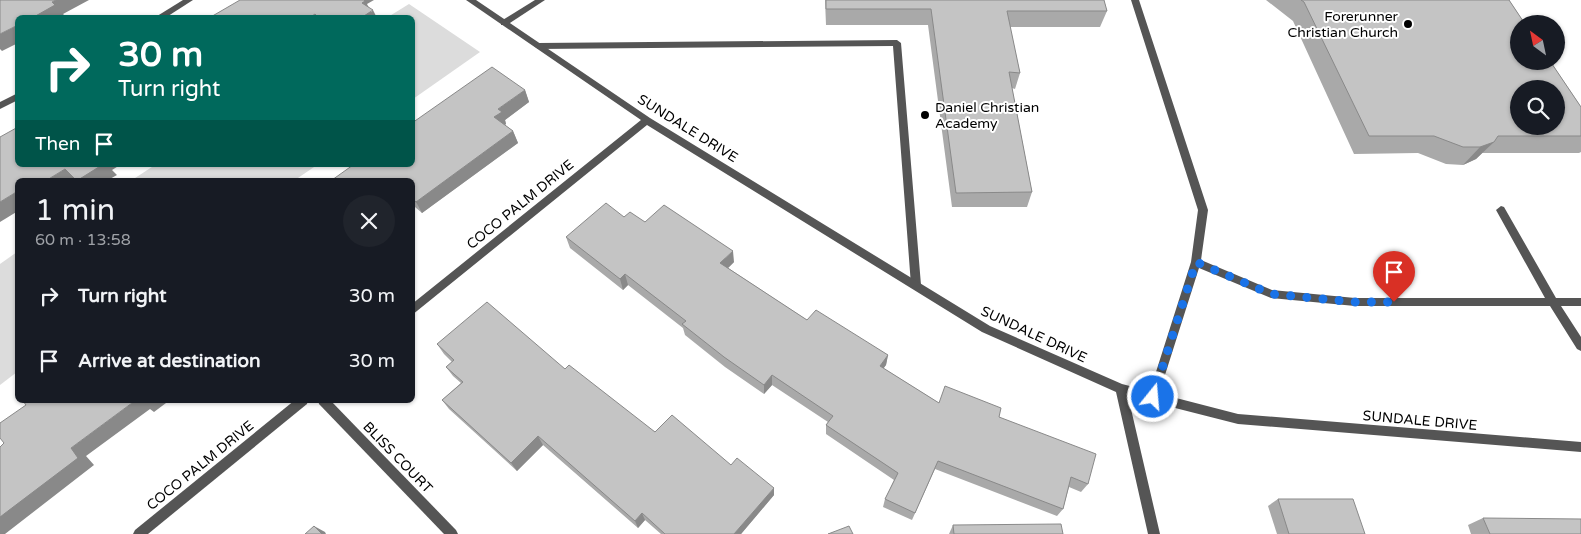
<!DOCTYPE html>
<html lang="en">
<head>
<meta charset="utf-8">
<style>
  :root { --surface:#171b24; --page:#20242c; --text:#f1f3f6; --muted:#9ea1a6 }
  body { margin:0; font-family:"Varela Round",sans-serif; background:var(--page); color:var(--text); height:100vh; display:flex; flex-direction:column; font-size:19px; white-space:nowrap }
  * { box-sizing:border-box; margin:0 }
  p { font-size:16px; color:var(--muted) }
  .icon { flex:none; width:28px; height:28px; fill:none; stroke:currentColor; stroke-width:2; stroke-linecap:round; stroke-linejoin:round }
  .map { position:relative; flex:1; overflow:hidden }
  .panel { position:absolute; left:15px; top:178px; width:400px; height:225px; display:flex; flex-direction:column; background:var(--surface); border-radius:8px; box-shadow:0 1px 4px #0004 }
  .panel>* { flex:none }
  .top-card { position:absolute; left:15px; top:15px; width:400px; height:152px; border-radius:8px; box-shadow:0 1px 4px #0004; background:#00695c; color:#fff; overflow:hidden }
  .needle { width:32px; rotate:327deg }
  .buttons { position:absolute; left:1510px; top:15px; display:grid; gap:10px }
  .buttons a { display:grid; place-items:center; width:55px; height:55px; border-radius:50%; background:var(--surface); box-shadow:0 1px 4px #0004; font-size:25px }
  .pin { position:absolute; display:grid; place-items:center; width:42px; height:42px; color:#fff; margin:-51px -21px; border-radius:50% 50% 50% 0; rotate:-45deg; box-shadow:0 0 5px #0007 }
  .pin .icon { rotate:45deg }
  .me { position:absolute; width:55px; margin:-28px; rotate:17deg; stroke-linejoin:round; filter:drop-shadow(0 0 4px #0008) }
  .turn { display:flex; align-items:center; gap:18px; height:105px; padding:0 20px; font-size:22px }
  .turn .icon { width:65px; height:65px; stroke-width:2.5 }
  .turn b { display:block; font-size:35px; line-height:42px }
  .then { display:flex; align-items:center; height:48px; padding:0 20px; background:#0003; gap:10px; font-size:19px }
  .round { display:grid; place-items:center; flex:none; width:52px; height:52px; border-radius:26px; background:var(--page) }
  .head { display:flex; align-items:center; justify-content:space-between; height:85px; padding:0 20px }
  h1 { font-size:30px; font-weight:600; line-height:38px }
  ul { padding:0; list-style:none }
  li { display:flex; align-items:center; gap:15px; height:65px; padding:0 20px }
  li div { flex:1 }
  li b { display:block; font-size:19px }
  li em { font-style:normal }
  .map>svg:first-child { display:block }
  .green { fill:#dcdcdc }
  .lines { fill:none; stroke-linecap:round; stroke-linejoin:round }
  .service { fill:#555; fill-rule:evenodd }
  .minor { fill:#555; fill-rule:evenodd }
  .wall { fill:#a9a9a9 }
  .shaded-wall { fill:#898989 }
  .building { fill:#c4c4c4; stroke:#898989; fill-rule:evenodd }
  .route { stroke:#1a73e8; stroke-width:9; stroke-dasharray:0 16.2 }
  .poi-dot { fill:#000; stroke:#fff; stroke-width:2 }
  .labels { text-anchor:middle; stroke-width:4; stroke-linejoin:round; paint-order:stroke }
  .poi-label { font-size:14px; fill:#000; stroke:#fff; text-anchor:end }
  .street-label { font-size:14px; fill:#000; stroke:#fff }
</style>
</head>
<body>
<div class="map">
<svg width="1581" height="534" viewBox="0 0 1581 534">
  <rect width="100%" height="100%" fill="#fff"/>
  <g class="green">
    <polygon points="409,4 480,52 413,99 412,18 388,17"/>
    <polygon points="155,165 317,165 295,180 132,180"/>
    <polygon points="17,252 17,372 0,385 0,264"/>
  </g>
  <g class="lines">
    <g class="service">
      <polygon points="535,0 545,0 507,25 501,25 501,21"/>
      <polygon points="1131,0 1139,0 1208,210 1201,260 1272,290 1355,298 1545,298 1496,210 1501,206 1504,207 1556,298 1581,298 1581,306 1561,306 1581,337 1581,351 1577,349 1550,306 1355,306 1271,298 1199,268 1158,397 1157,401 1153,402 1149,401 1148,397 1191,262 1198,210"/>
      <polygon points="897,40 901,43 921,285 920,288 916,289 912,288 911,285 893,46 538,49 534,46 538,43"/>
    </g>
    <g class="minor">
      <polygon points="183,0 193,0 165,18 154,18"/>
      <polygon points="466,0 476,0 650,118 990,326 1122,384 1238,414 1581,442 1581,452 1238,424 1128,396 1160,534 1148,534 1116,392 982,332 647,125 412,315 412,304 641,120"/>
      <polygon points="18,93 18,100 0,109 0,102"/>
      <polygon points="295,400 308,400 307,404 148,534 133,534 135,530"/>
      <polygon points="318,400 330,400 456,530 458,534 444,534 319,404"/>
    </g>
  </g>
  <g class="wall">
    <polygon points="825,0 1104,0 1107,11 1100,27 1010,27 1020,73 1015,89 1012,88 1032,192 1027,207 952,207 928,25 826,25"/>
    <polygon points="1266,0 1509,0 1581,107 1581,152 1579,153 1482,153 1476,159 1463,165 1446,164 1418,153 1354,154 1293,21"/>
    <polygon points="525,90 529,102 505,120 506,124 505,125 513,131 518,143 422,213 415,207 412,208 412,180"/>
    <polygon points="624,217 645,222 734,262 728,268 807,320 888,355 886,365 883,368 939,403 999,417 1088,484 1081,492 1069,487 1063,509 1057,516 935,469 912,520 883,507 885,499 894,480 826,434 826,425 828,422 772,385 764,394 725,367 685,335 683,328 628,285 623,290 570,248 566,237"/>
    <polygon points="437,344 565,369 655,432 731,465 774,495 741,534 661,534 645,520 638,528 543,445 517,471 449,409 442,400 461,383 453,376 446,367 452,362 444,354"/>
    <polygon points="1278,499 1365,534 1277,534 1268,506"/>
    <polygon points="1483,518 1581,534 1471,534 1468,525"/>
    <polygon points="953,525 1063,534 949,534"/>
  </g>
  <g class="shaded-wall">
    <polygon points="56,0 89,0 63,14 66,17 65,18 32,18 52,2"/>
    <polygon points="359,0 374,0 367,4 371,12 373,10 377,18 361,18"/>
    <polygon points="315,14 317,18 309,18"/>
    <polygon points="18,25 18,43 2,51 0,49 0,34"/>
    <polygon points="525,90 529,102 505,120 506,124 499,129 494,117 498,109"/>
    <polygon points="513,131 518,143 422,213 416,202"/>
    <polygon points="1494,142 1476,159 1463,165 1480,147"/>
    <polygon points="102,165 120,165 112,170 117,175 108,180 47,180 65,169"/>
    <polygon points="18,191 18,211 0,222 0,202"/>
    <polygon points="733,251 734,262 721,275 720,263"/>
    <polygon points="625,274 628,285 623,290 620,279"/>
    <polygon points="888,355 886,365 878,376 880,366"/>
    <polygon points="772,375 772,385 764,394 764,385"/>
    <polygon points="136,400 170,400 154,412 150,409 86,456 94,465 5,534 0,534 0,517 71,448"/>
    <polygon points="538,436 543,445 517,471 511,463"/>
    <polygon points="774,488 774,495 741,534 734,534"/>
    <polygon points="642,513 645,520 638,528 635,521"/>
    <polygon points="314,526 325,532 326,534 322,534"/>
  </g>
  <g class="building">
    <polygon points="0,0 56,0 52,2 55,5 32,18 18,18 18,25 0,34"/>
    <polygon points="240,0 364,0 365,1 362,3 373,10 361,18 319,18 315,14 309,18 209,18"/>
    <polygon points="826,0 1104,0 1107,11 1007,11 1020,73 1009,72 1032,192 956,193 931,9 826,9"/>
    <path d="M1301 0H1509L1525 24H1519V61H1550L1581 107V136H1498L1494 142 1480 147H1463L1434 136H1369L1304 2ZM1519 89H1556V126H1519Z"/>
    <polygon points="492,67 525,90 498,109 502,112 494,117 513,131 416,202 412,199 412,180 332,180 353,165 412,165 412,123"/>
    <polygon points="18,127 18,165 102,165 78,180 76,180 65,169 47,180 18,180 18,191 0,202 0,137"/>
    <polygon points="606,203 624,217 630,212 645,222 664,205 733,251 720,263 807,320 816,310 888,355 880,366 939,403 945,386 1001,408 999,417 1096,454 1088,484 1071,477 1063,509 938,461 915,513 885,499 898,473 826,425 833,416 772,375 764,385 724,357 682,324 686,321 625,274 620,279 566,237"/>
    <polygon points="487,302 565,369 569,365 655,432 672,415 731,465 737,458 774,488 734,534 665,534 642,513 635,521 538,436 511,463 442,400 463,382 446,367 454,360 437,344"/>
    <polygon points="24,400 136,400 71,448 78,458 0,517 0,447 4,443 0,438 0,423 26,405 23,401"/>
    <polygon points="139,400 145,400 141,403"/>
    <polygon points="1278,499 1353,499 1365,534 1289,534"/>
    <polygon points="1483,518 1581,519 1581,534 1490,534"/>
    <polygon points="1061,524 1063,534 954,534 953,525"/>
    <polygon points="314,526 322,534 305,534"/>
    <polygon points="849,526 853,534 828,534"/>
  </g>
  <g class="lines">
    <polyline class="route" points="1153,397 1196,262 1271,294 1355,302 1394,302"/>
  </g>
  <g class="poi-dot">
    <circle cx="1408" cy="24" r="5"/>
    <circle cx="925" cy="115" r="5"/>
  </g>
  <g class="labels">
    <g class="poi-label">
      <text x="1398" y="21">Forerunner<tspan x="1398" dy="16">Christian Church</tspan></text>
      <text x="935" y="112" text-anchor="start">Daniel Christian<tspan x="935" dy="16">Academy</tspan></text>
    </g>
    <g class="street-label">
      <text transform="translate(688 128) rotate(32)" y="5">SUNDALE DRIVE</text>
      <text transform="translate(520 204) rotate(-39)" y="5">COCO PALM DRIVE</text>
      <text transform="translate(1034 334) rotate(25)" y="5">SUNDALE DRIVE</text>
      <text transform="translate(1420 420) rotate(5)" y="5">SUNDALE DRIVE</text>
      <text transform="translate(398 457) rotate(46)" y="5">BLISS COURT</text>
      <text transform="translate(200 465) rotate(-39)" y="5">COCO PALM DRIVE</text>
    </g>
  </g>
</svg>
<div class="buttons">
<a><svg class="needle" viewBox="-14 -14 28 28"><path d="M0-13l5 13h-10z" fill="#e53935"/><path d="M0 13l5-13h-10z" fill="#9ea1a6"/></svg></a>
<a><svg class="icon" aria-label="search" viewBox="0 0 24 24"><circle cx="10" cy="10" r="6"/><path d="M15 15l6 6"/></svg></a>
</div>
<div class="pin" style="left:1394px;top:302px;background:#d93025"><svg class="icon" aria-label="arrive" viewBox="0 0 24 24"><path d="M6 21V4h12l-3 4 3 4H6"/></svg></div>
<svg class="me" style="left:1153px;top:397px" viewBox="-20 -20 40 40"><circle r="17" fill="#1a73e8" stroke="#fff" stroke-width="3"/><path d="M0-11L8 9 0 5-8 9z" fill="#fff"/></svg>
<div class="top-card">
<div class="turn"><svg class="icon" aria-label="right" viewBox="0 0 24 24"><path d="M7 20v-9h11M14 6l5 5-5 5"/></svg><div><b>30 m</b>Turn right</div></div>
<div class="then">Then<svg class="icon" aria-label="arrive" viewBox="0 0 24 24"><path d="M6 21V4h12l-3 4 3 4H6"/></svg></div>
</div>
<section class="panel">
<div class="head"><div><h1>1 min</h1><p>60 m · 13:58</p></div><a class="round"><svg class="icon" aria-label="close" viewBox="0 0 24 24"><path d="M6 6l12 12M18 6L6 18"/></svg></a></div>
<ul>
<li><svg class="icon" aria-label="right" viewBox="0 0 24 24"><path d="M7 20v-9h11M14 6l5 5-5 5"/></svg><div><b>Turn right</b></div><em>30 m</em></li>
<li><svg class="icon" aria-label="arrive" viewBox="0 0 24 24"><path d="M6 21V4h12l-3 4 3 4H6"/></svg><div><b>Arrive at destination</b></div><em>30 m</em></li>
</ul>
</section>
</div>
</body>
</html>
